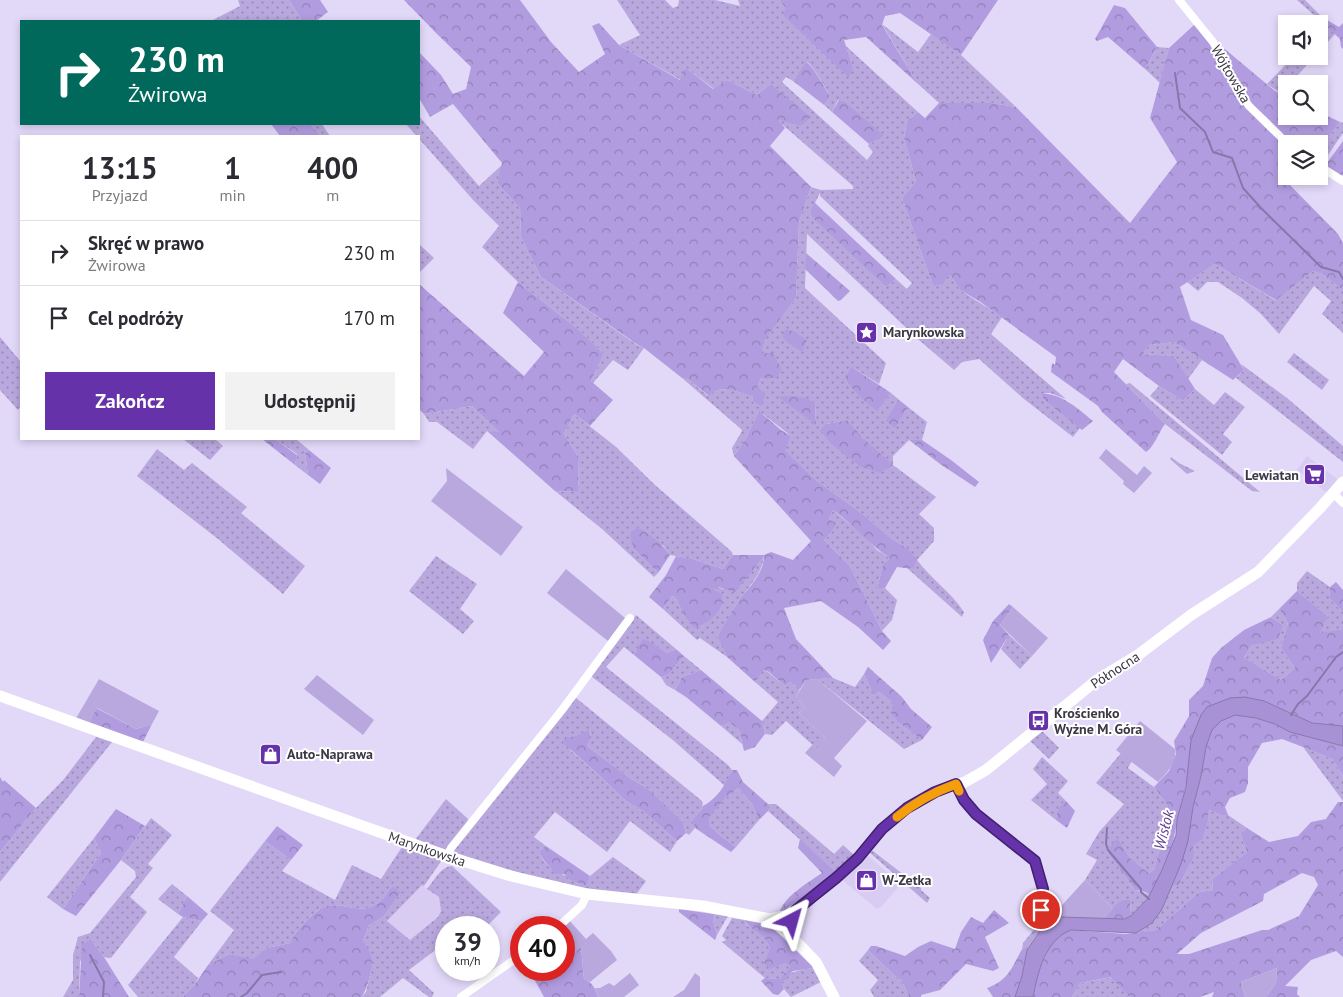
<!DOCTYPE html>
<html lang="pl">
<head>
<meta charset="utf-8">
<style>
  :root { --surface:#fff; --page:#f2f2f3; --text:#2b2b33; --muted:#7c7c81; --line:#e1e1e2; --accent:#6632a9 }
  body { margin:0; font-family:"PT Sans",sans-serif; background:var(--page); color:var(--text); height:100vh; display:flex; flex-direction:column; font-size:19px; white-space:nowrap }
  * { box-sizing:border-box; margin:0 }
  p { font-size:16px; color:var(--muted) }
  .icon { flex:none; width:28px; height:28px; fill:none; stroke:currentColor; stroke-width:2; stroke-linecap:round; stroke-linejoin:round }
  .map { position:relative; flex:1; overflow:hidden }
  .side { position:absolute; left:20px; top:135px; width:400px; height:305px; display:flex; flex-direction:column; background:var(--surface); border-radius:0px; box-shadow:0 2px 8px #0003 }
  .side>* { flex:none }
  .guide { position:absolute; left:20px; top:20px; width:400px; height:105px; border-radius:0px; box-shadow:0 2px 8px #0003; background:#00695c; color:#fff; overflow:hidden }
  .tools { position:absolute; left:1278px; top:15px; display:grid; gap:10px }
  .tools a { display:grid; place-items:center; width:50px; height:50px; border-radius:0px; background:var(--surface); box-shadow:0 2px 8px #0003; font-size:25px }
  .speed { position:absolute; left:435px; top:916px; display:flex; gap:10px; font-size:25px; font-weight:700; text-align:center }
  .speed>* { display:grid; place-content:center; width:65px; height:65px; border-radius:50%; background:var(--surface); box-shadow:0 2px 8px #0003; line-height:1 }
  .speed small { font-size:12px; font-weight:400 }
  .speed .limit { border:8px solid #d22; background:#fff; color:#111 }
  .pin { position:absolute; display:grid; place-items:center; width:42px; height:42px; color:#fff; margin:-21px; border:2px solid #fff; border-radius:50%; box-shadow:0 1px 5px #0007 }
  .me { position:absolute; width:55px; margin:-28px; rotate:39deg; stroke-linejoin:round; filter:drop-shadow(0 0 4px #0008) }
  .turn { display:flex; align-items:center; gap:18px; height:105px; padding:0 25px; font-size:22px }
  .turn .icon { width:65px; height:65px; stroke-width:2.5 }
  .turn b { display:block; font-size:35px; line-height:42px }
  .eta { display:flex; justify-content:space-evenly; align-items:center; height:85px; text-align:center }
  .eta b { font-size:30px; font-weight:700; line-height:35px }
  .button { display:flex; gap:10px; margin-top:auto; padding:10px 25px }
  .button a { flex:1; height:58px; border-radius:0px; background:var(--accent); color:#fff; font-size:20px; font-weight:700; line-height:58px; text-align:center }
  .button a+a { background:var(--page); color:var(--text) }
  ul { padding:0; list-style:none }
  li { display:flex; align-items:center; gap:15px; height:65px; padding:0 25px; border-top:1px solid var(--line) }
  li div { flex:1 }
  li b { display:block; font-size:19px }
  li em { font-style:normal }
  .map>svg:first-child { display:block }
  .built { fill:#d8ccf3 }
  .grass { fill:url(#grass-dots); fill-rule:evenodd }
  .forest { fill:url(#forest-crowns); fill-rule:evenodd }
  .green { fill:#b9a8dd }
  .water { fill:#a892d5; stroke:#8777aa }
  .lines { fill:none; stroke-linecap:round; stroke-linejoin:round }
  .stream { stroke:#8777aa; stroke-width:2 }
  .street { stroke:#fff; stroke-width:8 }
  .secondary { stroke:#fff; stroke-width:11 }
  .route-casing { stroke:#42206e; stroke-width:12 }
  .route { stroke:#6632a9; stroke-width:9 }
  .slow { stroke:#f59e0b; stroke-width:9 }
  .labels { text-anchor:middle; stroke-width:4; stroke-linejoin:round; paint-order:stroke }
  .street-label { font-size:14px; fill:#3b3744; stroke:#fff }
  .poi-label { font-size:14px; font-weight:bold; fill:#3b3744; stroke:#fff; text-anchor:start }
  .water-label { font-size:15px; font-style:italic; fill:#5e3f8f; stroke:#fff }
</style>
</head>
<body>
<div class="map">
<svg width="1343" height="997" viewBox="0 0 1343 997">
  <defs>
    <pattern id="grass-dots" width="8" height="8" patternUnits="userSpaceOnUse" patternTransform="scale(1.25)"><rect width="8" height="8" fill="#b9a8dd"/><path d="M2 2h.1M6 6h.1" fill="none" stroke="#988ab5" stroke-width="1.8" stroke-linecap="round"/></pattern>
    <pattern id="forest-crowns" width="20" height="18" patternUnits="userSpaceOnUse" patternTransform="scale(1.25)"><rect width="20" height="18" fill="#b29ce0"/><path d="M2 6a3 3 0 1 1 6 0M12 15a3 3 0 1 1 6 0" fill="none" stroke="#9280b7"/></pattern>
  </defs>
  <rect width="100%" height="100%" fill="#e2d9f9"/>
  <g class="built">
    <polygon points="1307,456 1337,479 1327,493 1297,470"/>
    <polygon points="866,854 901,884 881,907 877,909 841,879"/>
    <polygon points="422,885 439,897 441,911 438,917 410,940 387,921"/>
  </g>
  <g class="grass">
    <polygon points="238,0 289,0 302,21 211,21 240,6"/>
    <path d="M617 0H665L673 8 678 6 679 0H715L740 6 738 0H779L853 67 846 46 918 112 907 121 904 138 916 181 902 198 933 286 949 274 951 276 960 290 1002 317 991 334 1066 399 1050 393H1040L1045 401 1080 428 1073 437 1024 399 979 359 962 362 954 370 919 340 807 234 805 288 886 363 879 384 852 367 877 410 891 393 898 399 885 421 895 427 908 407 927 422 922 440H909L893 456V465L936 497 919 514 934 528V541L917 560C931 579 951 592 964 612L962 617 907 568 913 569 907 548 892 539 864 515 816 480 784 451 791 436 759 411 746 438 734 456 732 448 742 431 741 429 682 378 689 380 708 396C722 383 738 392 753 397L752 401 761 407 757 388 761 378 762 342 796 298 799 222 811 187 821 190 853 189V186L776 119 770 84 757 95 727 80 714 89 685 67 681 80 619 45 640 35ZM807 62C813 66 827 89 830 97L824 105 832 112 838 100 885 136 869 144 868 146 873 152 867 160 782 82 786 77 793 81ZM820 193V196L912 283 907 289 896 279 886 287 810 213ZM779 397 815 404 816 424ZM848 420 864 439 826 424Z"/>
    <polygon points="1297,0 1305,0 1322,17 1325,25 1335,34 1319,52 1319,31 1324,24"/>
    <polygon points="882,24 918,52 931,34 961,55 1016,107 990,103 939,103 918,84"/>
    <polygon points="1157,47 1169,48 1160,83 1145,69"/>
    <polygon points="1294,56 1315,56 1290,84 1286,84 1283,95 1267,84"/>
    <polygon points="419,116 479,186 503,164 497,183 520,208 521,237 541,277 637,345 644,348 628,370 613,360 593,383 591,381 604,354 578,329 518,282 482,247 499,226 474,201 406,124 419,124"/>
    <polygon points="1340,122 1343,123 1343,133 1321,165 1319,164 1319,148 1321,147"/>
    <polygon points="306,124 322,124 330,136 321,136 311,125"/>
    <polygon points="419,244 434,258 419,273"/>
    <polygon points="1215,264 1275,300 1313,271 1322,274 1343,290 1343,333 1322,314 1331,301 1314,286 1279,334 1261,314 1242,298 1218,282 1207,282 1198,291 1187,282"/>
    <polygon points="0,337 21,362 21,406 18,410 0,390"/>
    <polygon points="1174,342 1202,360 1188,379 1174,356 1141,354 1149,345"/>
    <polygon points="1294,353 1329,380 1322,390 1287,362"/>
    <polygon points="1241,364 1287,398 1343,446 1343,462 1236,378 1244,370"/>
    <polygon points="1130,383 1260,492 1252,491 1165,424 1126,384"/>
    <polygon points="1159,386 1183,401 1195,389 1214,405 1225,392 1245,407 1223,434 1232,442 1222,455 1150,396"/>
    <polygon points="472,406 500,433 487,431 473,449 437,422 429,422 424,414"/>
    <polygon points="574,414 615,446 655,485 731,551 733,555 723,569 693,559 670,555 663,545 634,549 658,573 654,577 602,529 555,491 578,492 579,458 564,434"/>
    <polygon points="183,439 215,439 223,446 210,460"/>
    <polygon points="275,439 296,439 309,450 305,452 308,475 295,465 297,454"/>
    <polygon points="157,449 184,470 192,463 247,507 241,513 305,566 283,594 218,539 137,476"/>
    <polygon points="1171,457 1179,463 1195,471 1187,474 1170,459"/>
    <polygon points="833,510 862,534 877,550 890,558 883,564 877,589 885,588 897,600 892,620 882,631 850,566 824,540 831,533 835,523 829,519"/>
    <path d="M764 555C762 576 748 587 737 603 730 614 724 626 717 637L727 657 700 638 697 640 663 609 672 596 675 597 685 617 717 587 723 589Z"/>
    <polygon points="436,556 477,584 460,609 474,621 463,634 409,591"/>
    <polygon points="1307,571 1330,587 1329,598 1343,612 1343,629 1319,634 1328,616 1297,591 1297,583"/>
    <polygon points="1279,609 1288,623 1281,648 1295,668 1281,680 1244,657 1252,645 1283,625 1271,617"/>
    <polygon points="636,615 676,649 667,653 643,640 634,655 624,647 606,667 728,765 732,770 725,786 674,741 591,676"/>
    <polygon points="1009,635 1032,656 1020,669 1001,649"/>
    <polygon points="684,656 701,670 682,677 675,690 666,685 661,677 668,675"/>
    <polygon points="763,670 768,672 785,686 791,682 800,689 796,697 805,708 799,713 825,738 817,749 786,721 772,735 765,734 762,721 778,702 755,682"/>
    <polygon points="864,674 874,696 879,692 893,703 899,723 922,740 904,749 817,679 833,678 855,687"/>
    <path d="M575 697 702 801 703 808 692 820 695 828 689 835 686 833 683 822 651 791 630 778 587 746 591 737 590 731 575 736 565 737 570 750 602 778 626 801 644 812 677 841 670 852 630 821 607 852 555 812 534 837 546 846 539 852C545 871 571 877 587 886L590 876 613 857 646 881 635 896 554 883 456 855 453 851 455 847Z"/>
    <polygon points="729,721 739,730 742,744 721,726"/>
    <polygon points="1041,730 1059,748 1049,759 1029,740"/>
    <polygon points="96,737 112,742 0,882 0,852 36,808 64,779"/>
    <polygon points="1303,747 1332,759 1343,776 1343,801"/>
    <polygon points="1121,753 1132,761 1128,768 1154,787 1168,806 1165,829 1154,870 1149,873 1130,858 1118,838 1107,852 1135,890 1150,895 1131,916 1130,900 1118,902 1113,909 1085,880 1097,860 1086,854 1099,832 1124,804 1096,783"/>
    <path d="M1042 757 1068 781 1058 793 1066 801C1057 806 1057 810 1056 820L1031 800 1047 784 1033 769Z"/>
    <polygon points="738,788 752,804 759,820 736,847 721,836 709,825 708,817 725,799"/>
    <polygon points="446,799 467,818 469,822 445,851 415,840"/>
    <polygon points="768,804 776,804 834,854 843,845 854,855 836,872 768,811"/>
    <path d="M1209 810 1221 815H1228L1247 828 1240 833 1247 852 1212 879 1213 890 1199 892 1156 930 1136 933C1159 919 1162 910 1172 885H1179L1193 859V846L1208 821Z"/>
    <polygon points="151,818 172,835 148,864 153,868 130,897 147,912 111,958 104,957 91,940 80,962 79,997 63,997 73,980 73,955 78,937 90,933 136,877 135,871 121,860"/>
    <polygon points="94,838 101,853 63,909 47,897"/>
    <path d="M265 841 291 860 282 871 335 900 352 865 381 879 402 847 442 860 424 886 422 885 387 921 410 940 438 917 441 911 439 897 427 889C434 881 441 866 452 866L501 912 486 927 446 928V942L409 970 434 993 432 997H429L403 978 380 997H361L366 992 371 971 363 941 369 925 383 917 400 893 392 886C386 895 381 903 370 907 357 912 341 903 328 906 315 908 294 932 290 943L267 948 253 960 229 954 208 965 234 930 210 911Z"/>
    <polygon points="873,851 921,888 921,890 930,898 927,903 869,852"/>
    <polygon points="172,884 187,896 178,914 158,899"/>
    <polygon points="1045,913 1061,917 1045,924 1029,946 1022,949 1023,943 1042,920 1040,917"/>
    <polygon points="713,914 728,916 717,935 713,920"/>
    <polygon points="183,917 202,921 174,957 198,978 195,984 183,997 138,997 128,985"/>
    <polygon points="732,918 744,920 747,925 757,931 767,940 770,949 790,967 779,979 765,978 722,942 726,940 722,936"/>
    <polygon points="868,950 895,976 902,981 909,997 874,997 870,990 878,980 859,961"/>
    <path d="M814 968 821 982 791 997 784 989 782 983C789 970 801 970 814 968Z"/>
    <polygon points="1112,977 1129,997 1072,997 1080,983"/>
  </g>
  <g class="forest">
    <polygon points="289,0 320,0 328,12 316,21 302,21"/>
    <path d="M404 0H520L551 42 579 72 605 54 592 26 599 23 619 45 680 80 685 67 713 89 727 80 757 95 770 84 811 117 801 126 777 119 785 128 770 146 811 187 799 222 796 298 763 342 762 353H773L782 370 776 378H761L757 388 766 393 761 407 752 401 753 397C738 392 721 383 709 396L689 380 682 378 644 348 638 345 541 277 521 237 520 208 497 183 502 163 453 104 430 117 419 98V52L441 75 453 94 466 89 471 67 437 34Z"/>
    <polygon points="779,0 998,0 961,55 900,13 885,16 882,25 918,84 866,37 844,40 853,67 849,78 783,15 786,8"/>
    <polygon points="1114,5 1125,8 1157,47 1145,69 1108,37 1097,41 1095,39"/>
    <polygon points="1322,17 1339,27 1343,23 1343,49 1341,47 1340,39 1325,25"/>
    <path d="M1195 24 1275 91 1286 96V116H1319V112L1340 122 1321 147 1319 148V144H1286V181L1338 234 1343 243V290L1322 274 1313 271 1276 300 1215 264 1180 287 1191 320 1223 335 1244 370 1233 380 1174 342 1149 345 1142 354 1174 356 1195 389 1183 401 1159 386 1123 359 1114 372 1165 424C1159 432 1154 447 1146 452L1102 412 1098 406 1051 372 1052 363 1055 365 1056 357 979 301 960 290 951 276 948 275 943 284 933 286 902 198 916 181 904 138 907 121 918 112 925 118 939 103H991L1016 107 1130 223 1177 162 1150 118 1169 48Z"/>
    <path d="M806 62C813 66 826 89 830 97L824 105 793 81Z"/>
    <polygon points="839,100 845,102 885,136 869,144 832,112"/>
    <polygon points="271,124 306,124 311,125 321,136 280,136"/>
    <polygon points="1343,141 1343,175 1340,176 1326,168 1327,163"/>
    <polygon points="814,202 896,279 886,287 815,220 810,213"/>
    <polygon points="806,253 850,291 841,300 838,301 805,269"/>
    <polygon points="518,282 578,329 604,354 591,381 613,400 590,426 574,414 564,434 579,458 578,492 555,491 487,431 499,432 472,406 424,414 419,409 419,284 524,376 544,352 503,313"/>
    <polygon points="786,329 793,331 807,340 802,352 788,343 782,336"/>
    <path d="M852 367 891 393 877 411C865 402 851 390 845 377Z"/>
    <path d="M1040 393C1062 394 1076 407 1093 421L1082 430 1045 401Z"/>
    <polygon points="787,396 807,398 815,404 816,425 778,397"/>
    <polygon points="898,399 908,407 895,428 885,421"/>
    <path d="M759 411 781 430 791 436 785 451 816 480 864 515 892 539 907 548 917 560 913 569 897 567 885 588 877 589 883 564 890 558C869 545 853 524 833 510L829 519 836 523 831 533 824 540 850 566 882 631 891 641 883 650 858 627 821 601 784 608 796 639 833 678 806 680 800 689 791 682 785 686 769 672 764 670 755 682 727 657 717 637C724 625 731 612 739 600 750 586 763 575 764 556L735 592 718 587 714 590 722 594C722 597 722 603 721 606 717 617 704 625 694 628L685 617 675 597 672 596 663 609 649 597 666 575 676 556 693 559 723 569 733 555H764L771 552 793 560 811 541 734 456 746 438Z"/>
    <polygon points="848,420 864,439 893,465 880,473 861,467 830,443 820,430 826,424"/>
    <polygon points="262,439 275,439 297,455 295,465"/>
    <polygon points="909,440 922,440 951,460 979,482 975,487 940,464"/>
    <polygon points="309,450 331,468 320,484 308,475 305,452"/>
    <path d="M637 527C650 534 662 543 670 555L658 573 634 549 630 535Z"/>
    <polygon points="1336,582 1343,590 1343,612 1329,598 1330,587"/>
    <path d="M1297 591 1328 616 1320 633 1343 629V726L1312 723 1264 701 1207 707 1177 819C1175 845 1162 871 1150 895L1145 892 1135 890 1107 852 1114 841 1118 838 1130 858 1149 873 1154 870 1165 829 1168 806 1154 787 1169 771 1176 754 1174 741 1189 716V700L1203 686 1212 658 1221 648 1244 630 1271 617 1283 625 1278 639 1252 645 1244 657 1281 680 1295 668 1281 648 1288 623 1279 609Z"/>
    <polygon points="1009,604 1013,607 1000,625 1009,635 991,663 983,640 993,621"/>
    <polygon points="645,639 667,653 676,649 684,656 668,675 661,677 634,655 642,640"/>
    <polygon points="868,667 902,697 911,709 932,727 922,740 899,723 891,713 893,703 879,692 874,696 864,674"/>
    <polygon points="701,670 762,721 765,734 755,747 744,751 739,730 729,722 721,726 686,697 675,690 682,677"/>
    <polygon points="96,708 136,729 152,724 142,744 89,723"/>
    <polygon points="1235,715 1256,718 1275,724 1290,732 1343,746 1343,776 1332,759 1303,747 1282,739 1262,743 1248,767 1248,783 1245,792 1230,798 1225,807 1228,815 1221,815 1209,810 1208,821 1202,839 1193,846 1193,859 1179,885 1172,885 1188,841 1193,807 1201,776 1206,747 1212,730 1221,721"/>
    <polygon points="589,730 591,737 587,746 630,778 651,791 683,822 686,833 677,841 644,812 626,801 602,778 563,743 565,737 575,736"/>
    <path d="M732 770H737L743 782 768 804V811L759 820 752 804 738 788 725 799 709 817V825L721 836 736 847 731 852 695 828 692 820 703 808V806C718 798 725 785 732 770Z"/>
    <polygon points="0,777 3,782 4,780 36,808 0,852"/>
    <path d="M1066 801 1075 811 1067 828 1056 820C1057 810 1057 806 1066 801Z"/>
    <path d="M1338 802H1343V957L1336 951 1311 960 1285 986 1298 987 1297 994 1300 997H1266L1276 983 1277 968 1241 982 1245 997H1212L1214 992 1200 997H1129L1111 977 1080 983 1072 997H1033L1037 974 1052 942 1062 933 1071 930 1126 934 1156 930 1199 892 1213 890 1212 879 1247 852 1240 833 1247 828 1269 842 1298 836 1311 822 1326 819ZM1302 873 1314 877 1318 885 1299 916 1268 930H1262L1189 954H1177L1201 933 1263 901 1264 894Z"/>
    <polygon points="116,809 145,826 121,860 76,916 63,909 101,853 94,838"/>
    <polygon points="277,826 303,845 291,860 265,841"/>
    <path d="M800 839 836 872 781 913 780 911C785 896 809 882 822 873L798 848Z"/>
    <path d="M546 846 590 876 587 886 569 879 564 874H555C551 866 542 861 539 852Z"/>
    <path d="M392 886 401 892 383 917 369 925 363 941C365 945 369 950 371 955 374 964 368 990 361 997H183L195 984 208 965 229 954 253 959 267 948 290 943C294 932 315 909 327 906 341 903 357 912 370 907 381 903 386 895 392 886Z"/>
    <polygon points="187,896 208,914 202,921 183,917 178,914"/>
    <polygon points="1125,900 1130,900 1131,916 1123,919 1104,919 1118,902"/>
    <polygon points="679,909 713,914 713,920 717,935 715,940 679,912"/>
    <polygon points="994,910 1009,923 985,937 999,968 993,971 966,964 940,990 921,995 921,997 909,997 902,981 895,976 868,950 871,946 876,946 905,956 918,947 931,941 955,949 961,932 971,917 983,923"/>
    <path d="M744 920 765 924 775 930 814 968 793 971 782 983 784 989 778 995 773 994 761 981 765 978 779 979 790 967 785 963 770 969 764 963 770 949C764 930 752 933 744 920Z"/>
    <polygon points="91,940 104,957 129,997 79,997 82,944"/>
    <path d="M1029 946 1027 950 1022 976 1015 997H993L987 988C1009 980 1012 967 1022 949Z"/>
    <path d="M581 947 584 979C593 983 595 988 598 997H544L529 970H564V959Z"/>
  </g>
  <g class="green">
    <polygon points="1106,449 1137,475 1144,466 1152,473 1134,493 1123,484 1124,481 1099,458"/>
    <polygon points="446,468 523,527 501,556 431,501 447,481"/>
    <polygon points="566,569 625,618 608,641 547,593"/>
    <polygon points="1013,607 1048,638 1032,656 1000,625"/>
    <polygon points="317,675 374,720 363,735 304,689"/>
    <polygon points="99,679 159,711 152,724 136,729 97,708 89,723 75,720"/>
    <polygon points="817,679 867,721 834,758 842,766 834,777 805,753 812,745 817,748 825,738 799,713 805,708 796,697 806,680"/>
    <path d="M1140 721 1175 749C1177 762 1167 773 1158 782L1116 750Z"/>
    <polygon points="1085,880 1113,909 1104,919 1061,917 1053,915"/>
    <polygon points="569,920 586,939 593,933 611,951 617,960 590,982 584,979 581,947 564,959 564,928 561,928"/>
    <polygon points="1277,968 1276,983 1266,997 1245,997 1241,982"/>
    <polygon points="630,973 639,985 624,997 598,997 595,988 600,988 609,983 614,986"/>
    <polygon points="695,973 700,977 700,997 673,997 684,990"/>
  </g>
  <path class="water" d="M1245 697 1264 701 1312 723 1343 726V746L1290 732 1275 724 1256 718 1235 715 1221 721 1212 730 1206 747 1201 776 1193 807 1188 841 1181 864 1162 909 1152 923 1136 933 1071 930C1045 940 1038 972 1033 997H1015L1022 976 1027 950 1045 924 1061 917 1124 919 1131 916 1148 898 1162 870 1176 835 1177 819 1186 787 1191 740 1201 715 1207 707 1230 698Z"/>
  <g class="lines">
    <g class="stream">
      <polyline points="1175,73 1180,108 1205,132 1213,152 1232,158 1243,188 1261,208 1321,267 1339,272 1343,279"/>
      <polyline points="1291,715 1298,704 1307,696 1336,657 1343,652"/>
      <polyline points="1107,828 1106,844 1108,850 1141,889 1141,892 1149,899"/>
      <polyline points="90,955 104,982 103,997"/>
      <polyline points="241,997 247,993 262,975 281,972"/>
    </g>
    <g class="street">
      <polyline points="1179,0 1213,42 1224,61 1235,86 1249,106 1288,144"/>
      <polyline points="1319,166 1343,181"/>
      <polyline points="1333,493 1343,503"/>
      <polyline points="956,785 964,801 976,814 1035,861 1043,889 1041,910 1035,917"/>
      <polyline points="447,856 451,848 562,710 630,618"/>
      <polyline points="557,928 582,905 587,894"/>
      <polyline points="461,997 521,955"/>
    </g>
    <g class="secondary">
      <polyline points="0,696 309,807 447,856 511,876 587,894 703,906 770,919 791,936 816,962 834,997"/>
      <polyline points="770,919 789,915 815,896 858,858 882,829 907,808 935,792 965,782 986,770 1097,680 1138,655 1191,615 1258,572 1320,508 1343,482"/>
    </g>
  </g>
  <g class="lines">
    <defs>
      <polyline id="route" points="792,921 796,910 836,878 858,858 882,829 907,808 935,792 956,784 964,800 976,814 1035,861 1043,889 1041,910"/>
    </defs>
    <use href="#route" class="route-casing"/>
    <use href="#route" class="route"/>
    <path class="slow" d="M897 817C915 802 934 792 956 784L959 791"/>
  </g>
  <defs>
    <symbol id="sight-square" viewBox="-11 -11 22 22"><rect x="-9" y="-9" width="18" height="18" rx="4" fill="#6632a9" stroke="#fff"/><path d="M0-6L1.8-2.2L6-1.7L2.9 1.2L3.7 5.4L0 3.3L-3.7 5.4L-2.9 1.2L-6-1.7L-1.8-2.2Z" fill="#fff"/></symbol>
    <symbol id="supermarket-square" viewBox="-11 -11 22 22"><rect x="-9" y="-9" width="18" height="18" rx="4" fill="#6632a9" stroke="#fff"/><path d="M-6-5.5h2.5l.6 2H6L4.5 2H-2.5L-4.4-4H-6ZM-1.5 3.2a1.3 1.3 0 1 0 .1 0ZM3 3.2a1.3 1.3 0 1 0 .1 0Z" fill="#fff"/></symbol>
    <symbol id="bus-square" viewBox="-11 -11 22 22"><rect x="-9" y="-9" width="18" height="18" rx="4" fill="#6632a9" stroke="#fff"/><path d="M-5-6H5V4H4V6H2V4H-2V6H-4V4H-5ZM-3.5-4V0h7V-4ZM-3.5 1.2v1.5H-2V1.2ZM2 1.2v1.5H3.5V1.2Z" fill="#fff"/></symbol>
    <symbol id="shop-square" viewBox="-11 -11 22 22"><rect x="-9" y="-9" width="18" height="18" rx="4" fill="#6632a9" stroke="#fff"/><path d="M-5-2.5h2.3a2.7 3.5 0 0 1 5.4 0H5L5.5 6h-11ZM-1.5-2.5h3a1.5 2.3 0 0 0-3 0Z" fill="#fff"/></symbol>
  </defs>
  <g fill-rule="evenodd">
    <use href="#sight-square" x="854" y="320" width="25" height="25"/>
    <use href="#supermarket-square" x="1302" y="462" width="25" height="25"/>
    <use href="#bus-square" x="1026" y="708" width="25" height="25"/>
    <use href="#shop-square" x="258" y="742" width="25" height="25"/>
    <use href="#shop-square" x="854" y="868" width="25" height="25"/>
  </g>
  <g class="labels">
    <g class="street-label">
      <text transform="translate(1231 74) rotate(60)" y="5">Wójtowska</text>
      <text transform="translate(1115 670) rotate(-33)" y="5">Północna</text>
      <text transform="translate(427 849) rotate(19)" y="5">Marynkowska</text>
    </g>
    <g class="poi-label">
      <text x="883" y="337">Marynkowska</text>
      <text x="1299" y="480" text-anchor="end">Lewiatan</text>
      <text x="1054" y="718">Krościenko<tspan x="1054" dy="16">Wyżne M. Góra</tspan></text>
      <text x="287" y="759">Auto-Naprawa</text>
      <text x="882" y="885">W-Zetka</text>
    </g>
    <g class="water-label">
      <text transform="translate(1164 830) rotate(-75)" y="5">Wisłok</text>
    </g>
  </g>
</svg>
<div class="tools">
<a><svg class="icon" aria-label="sound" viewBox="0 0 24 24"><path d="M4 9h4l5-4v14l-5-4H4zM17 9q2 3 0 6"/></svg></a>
<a><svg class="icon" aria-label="search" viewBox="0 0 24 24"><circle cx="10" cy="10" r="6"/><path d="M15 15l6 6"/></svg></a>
<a><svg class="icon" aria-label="layers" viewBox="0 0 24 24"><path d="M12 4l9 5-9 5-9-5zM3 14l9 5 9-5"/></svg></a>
</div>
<div class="speed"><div>39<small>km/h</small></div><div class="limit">40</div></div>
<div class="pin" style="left:1041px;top:910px;background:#d93025"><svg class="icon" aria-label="arrive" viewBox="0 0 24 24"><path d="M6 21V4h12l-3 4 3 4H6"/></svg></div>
<svg class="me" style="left:792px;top:921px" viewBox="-20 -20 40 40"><path d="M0-17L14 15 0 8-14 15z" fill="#6632a9" stroke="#fff" stroke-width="4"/></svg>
<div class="guide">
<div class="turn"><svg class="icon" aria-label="right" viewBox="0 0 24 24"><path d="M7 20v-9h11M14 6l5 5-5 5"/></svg><div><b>230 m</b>Żwirowa</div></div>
</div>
<section class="side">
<div class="eta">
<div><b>13:15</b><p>Przyjazd</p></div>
<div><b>1</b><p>min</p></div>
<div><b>400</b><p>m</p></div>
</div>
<ul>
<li><svg class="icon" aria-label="right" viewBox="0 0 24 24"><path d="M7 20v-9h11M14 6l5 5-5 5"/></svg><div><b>Skręć w prawo</b><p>Żwirowa</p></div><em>230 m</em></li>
<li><svg class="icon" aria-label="arrive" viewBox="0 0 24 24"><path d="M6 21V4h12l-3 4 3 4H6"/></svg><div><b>Cel podróży</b></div><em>170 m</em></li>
</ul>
<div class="button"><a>Zakończ</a><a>Udostępnij</a></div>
</section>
</div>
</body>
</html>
